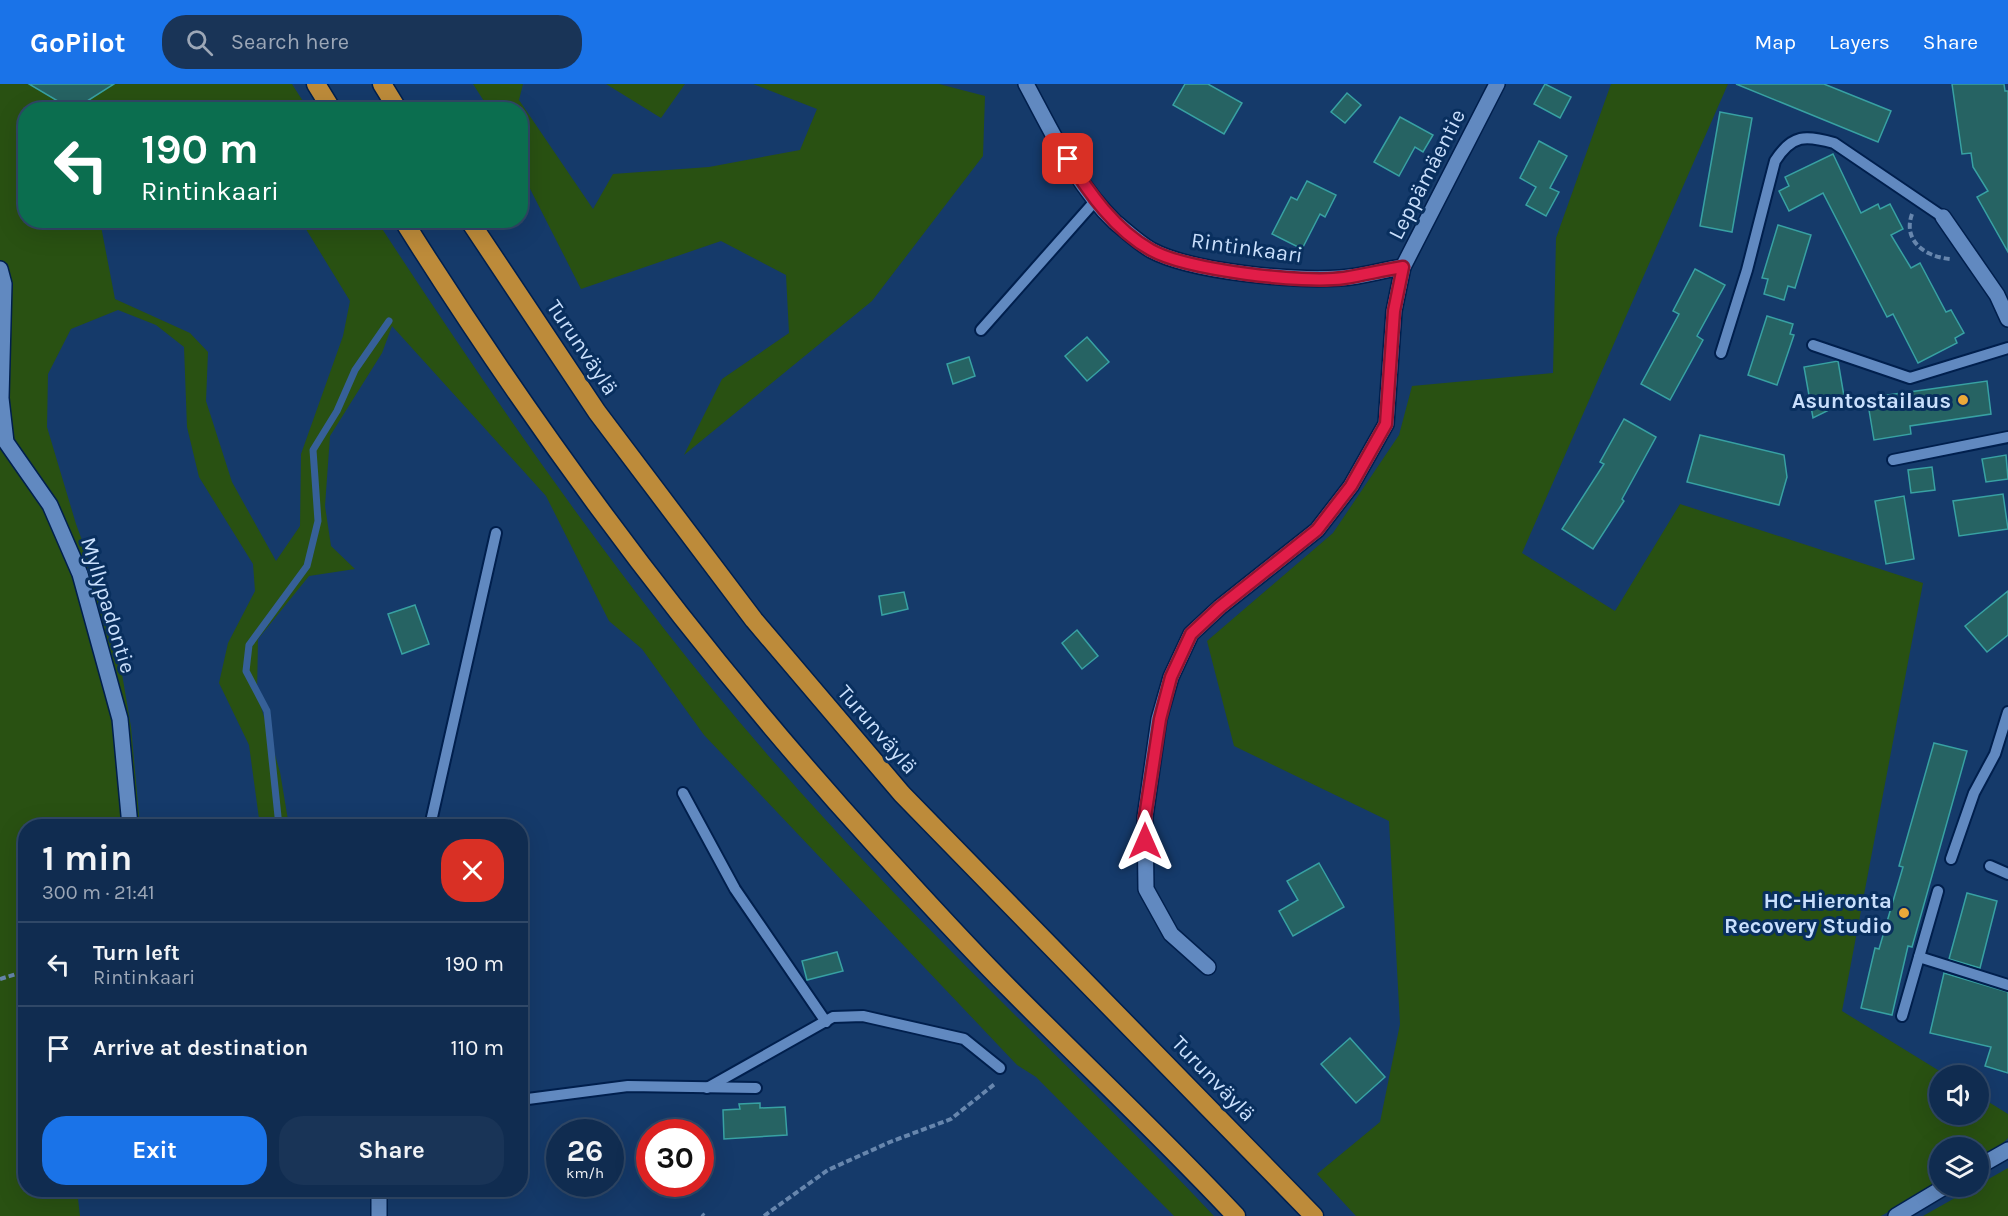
<!DOCTYPE html>
<html lang="en">
<head>
<meta charset="utf-8">
<style>
  :root { --surface:#102c50; --page:#193457; --text:#f1f3f6; --muted:#9ca7b7; --line:#304867; --accent:#1a73e8 }
  body { margin:0; font-family:Karla,sans-serif; background:var(--page); color:var(--text); height:100vh; display:flex; flex-direction:column; font-size:22px; white-space:nowrap }
  * { box-sizing:border-box; margin:0 }
  p { font-size:20px; color:var(--muted) }
  .icon { flex:none; width:33px; height:33px; fill:none; stroke:currentColor; stroke-width:2; stroke-linecap:round; stroke-linejoin:round }
  .map { position:relative; flex:1; overflow:hidden }
  .panel { position:absolute; left:18px; top:735px; width:510px; height:378px; display:flex; flex-direction:column; background:var(--surface); border-radius:24px; box-shadow:0 6px 24px #0002,0 0 0 2px var(--line) }
  .panel>* { flex:none }
  .hud { position:absolute; left:18px; top:18px; width:510px; height:126px; border-radius:24px; box-shadow:0 6px 24px #0002,0 0 0 2px var(--line); background:#0b6e4f; color:#fff; overflow:hidden }
  .buttons { position:absolute; left:1929px; top:981px; display:grid; gap:12px }
  .buttons a { display:grid; place-items:center; width:60px; height:60px; border-radius:50%; background:var(--surface); box-shadow:0 6px 24px #0002,0 0 0 2px var(--line); font-size:30px }
  .speed { position:absolute; left:546px; top:1035px; display:flex; gap:12px; font-size:30px; font-weight:700; text-align:center }
  .speed>* { display:grid; place-content:center; width:78px; height:78px; border-radius:50%; background:var(--surface); box-shadow:0 6px 24px #0002,0 0 0 2px var(--line); line-height:1 }
  .speed small { font-size:15px; font-weight:400 }
  .speed .limit { border:9px solid #d22; background:#fff; color:#111 }
  .pin { position:absolute; display:grid; place-items:center; width:51px; height:51px; color:#fff; margin:-26px; border-radius:12px; box-shadow:0 3px 9px #0006 }
  .me { position:absolute; width:66px; margin:-33px; rotate:0deg; stroke-linejoin:round; filter:drop-shadow(0 0 4px #0008) }
  .turn { display:flex; align-items:center; gap:21px; height:126px; padding:0 24px; font-size:27px }
  .turn .icon { width:78px; height:78px; stroke-width:2.5 }
  .turn b { display:block; font-size:42px; line-height:51px }
  .round { display:grid; place-items:center; flex:none; width:63px; height:63px; border-radius:24px; background:var(--page) }
  .summary { display:flex; align-items:center; justify-content:space-between; height:102px; padding:0 24px }
  h1 { font-size:36px; font-weight:700; line-height:45px }
  .button { display:flex; gap:12px; margin-top:auto; padding:12px 24px }
  .button a { flex:1; height:69px; border-radius:24px; background:var(--accent); color:#fff; font-size:24px; font-weight:700; line-height:69px; text-align:center }
  .button a+a { background:var(--page); color:var(--text) }
  ul { padding:0; list-style:none }
  li { display:flex; align-items:center; gap:18px; height:84px; padding:0 24px; border-top:2px solid var(--line) }
  li div { flex:1 }
  li b { display:block; font-size:22px }
  li em { font-style:normal }
  header { display:flex; align-items:center; gap:36px; box-sizing:border-box; height:84px; padding:0 30px; background:var(--accent); color:#fff }
  header strong { font-size:28px }
  nav { display:flex; gap:33px; margin-inline-start:auto; font-size:21px }
  .search { width:420px; height:54px; background:var(--page); display:flex; align-items:center; gap:15px; box-sizing:border-box; padding:0 21px; border-radius:24px; color:var(--muted); font-size:22px }
  .map>svg:first-child { display:block }
  .green { fill:#295112 }
  .lines { fill:none; stroke-linecap:round; stroke-linejoin:round }
  .stream { stroke:#366098; stroke-width:7 }
  .building { fill:#266363; stroke:#38a1a3; stroke-width:1.5 }
  .service-casing { stroke:#001f4d; stroke-width:14 }
  .minor-casing { stroke:#001f4d; stroke-width:18 }
  .motorway-casing { stroke:#001f4d; stroke-width:21 }
  .path { stroke:#6786ad; stroke-width:4; stroke-dasharray:6 3; stroke-linecap:butt }
  .service { stroke:#6189c0; stroke-width:10 }
  .minor { stroke:#6189c0; stroke-width:15 }
  .motorway { stroke:#bd8b3a; stroke-width:18 }
  .route-casing { stroke:#92132f; stroke-width:15 }
  .route { stroke:#e11d48; stroke-width:10 }
  .poi-dot { fill:#eba939; stroke:#092f5e; stroke-width:2 }
  .labels { text-anchor:middle; stroke-width:6; stroke-linejoin:round; paint-order:stroke }
  .street-label { font-size:22px; fill:#c9dffc; stroke:#092f5e }
  .poi-label { font-size:22px; font-weight:bold; fill:#c9dffc; stroke:#092f5e; text-anchor:end }
</style>
</head>
<body>
<header>
<strong>GoPilot</strong>
<div class="search"><svg class="icon" aria-label="search" viewBox="0 0 24 24"><circle cx="10" cy="10" r="6"/><path d="M15 15l6 6"/></svg>Search here</div>
<nav><a>Map</a><a>Layers</a><a>Share</a></nav>
</header>
<div class="map">
<svg width="2008" height="1132" viewBox="0 0 2008 1132">
  <rect width="100%" height="100%" fill="#153a6a"/>
  <g class="green">
    <path d="M0 0H292L308 25 26 26V136L100 137 115 215 190 249 208 268 206 317 232 398 276 477 300 442 301 370 343 252 350 217 301 137H377C513 345 655 550 824 734 949 872 1087 997 1214 1132H1174L1036 993 1017 981 704 651 642 565 609 537 546 412 392 242 382 269 330 352 325 422 331 462 355 485 309 492 258 555 257 609 280 688 289 742H260L249 661 219 599 228 559 255 507 253 480 199 393 187 343 184 263 156 241 118 226 71 245 48 290 47 343 76 440 114 543 131 643 140 742H26V1106H77L80 1132H0Z"/>
    <polygon points="473,0 523,0 519,16 593,125 613,90 709,83 800,66 817,25 753,0 939,0 985,12 983,72 872,217 684,371 722,295 789,249 786,191 721,157 581,205 521,87 520,26 489,25"/>
    <polygon points="606,0 685,0 661,34"/>
    <polygon points="1611,0 1728,0 1522,469 1615,527 1680,420 1923,499 1842,927 1946,991 1940,992 1940,1030 1978,1030 1979,1012 2008,1030 2008,1054 1995,1067 1979,1077 1978,1064 1940,1064 1939,1100 1881,1132 1356,1132 1317,1090 1380,1038 1400,940 1389,737 1234,662 1207,557 1333,449 1399,351 1412,302 1553,289 1556,154"/>
    <polygon points="2008,1084 2008,1132 1923,1132"/>
  </g>
  <g class="lines">
    <polyline class="stream" points="279,742 267,627 246,587 249,561 307,482 318,437 313,366 337,327 355,286 389,237"/>
  </g>
  <g class="building">
    <polygon points="29,0 114,0 73,26"/>
    <polygon points="1185,0 1208,0 1242,19 1224,50 1173,21"/>
    <polygon points="1545,0 1571,13 1560,34 1534,20"/>
    <polygon points="1736,0 1824,0 1891,27 1878,58"/>
    <polygon points="1952,0 2004,0 2005,7 2008,7 2008,168 1977,113 1988,107 1973,83 1971,69 1962,70"/>
    <polygon points="1347,9 1361,21 1345,39 1331,28"/>
    <polygon points="1720,28 1752,34 1732,148 1700,142"/>
    <polygon points="1400,33 1433,51 1423,68 1415,63 1399,92 1374,78"/>
    <polygon points="1539,57 1567,72 1550,104 1559,108 1546,132 1526,121 1536,103 1520,94"/>
    <polygon points="1833,70 1861,129 1878,120 1880,125 1890,120 1903,145 1891,151 1911,184 1920,179 1946,228 1951,226 1964,249 1955,254 1957,259 1918,279 1893,230 1887,233 1823,109 1789,127 1779,107 1789,102 1785,93"/>
    <polygon points="1307,97 1336,111 1325,133 1320,130 1302,165 1272,150 1291,113 1297,116"/>
    <polygon points="1778,141 1811,151 1795,204 1788,202 1784,216 1764,210 1768,195 1762,194"/>
    <polygon points="1695,185 1725,201 1697,252 1703,256 1670,316 1641,300 1679,230 1673,227"/>
    <polygon points="1767,232 1793,240 1790,250 1794,251 1777,301 1748,291"/>
    <polygon points="1087,253 1109,278 1087,297 1065,272"/>
    <polygon points="969,273 975,292 953,300 947,280"/>
    <polygon points="1838,277 1845,318 1813,334 1804,283"/>
    <polygon points="1987,297 1991,330 1910,342 1911,350 1874,356 1867,314"/>
    <polygon points="1624,335 1656,353 1622,415 1624,417 1593,465 1562,445 1604,380 1600,378"/>
    <polygon points="1700,351 1784,371 1787,393 1779,421 1687,398"/>
    <polygon points="2006,371 2008,395 1986,398 1982,375"/>
    <polygon points="1932,383 1935,406 1911,409 1908,386"/>
    <polygon points="2003,410 2008,445 1959,452 1953,417"/>
    <polygon points="1904,412 1914,475 1886,480 1875,417"/>
    <polygon points="2008,507 2008,551 1987,568 1965,542"/>
    <polygon points="904,508 908,525 882,531 879,512"/>
    <polygon points="415,521 429,560 402,570 388,530"/>
    <polygon points="1077,546 1098,572 1082,585 1062,559"/>
    <polygon points="1934,659 1967,667 1912,863 1908,862 1892,931 1861,924 1875,864 1879,865 1903,783 1899,782"/>
    <polygon points="1319,779 1344,823 1293,852 1279,827 1298,816 1287,797"/>
    <polygon points="1967,809 1997,817 1980,884 1949,875"/>
    <polygon points="837,868 843,887 807,896 802,877"/>
    <polygon points="1944,889 2008,908 2008,989 1985,982 1991,963 1930,949"/>
    <polygon points="1350,954 1385,993 1356,1019 1321,980"/>
    <polygon points="760,1019 760,1024 785,1023 787,1051 724,1055 723,1026 740,1025 739,1020"/>
  </g>
  <g class="lines">
    <defs>
      <g id="service">
        <polyline points="981,246 1096,116"/>
        <polyline points="1813,261 1910,294 2008,264"/>
        <path d="M1721 269 1747 186 1775 77C1792 50 1806 51 1834 59L1943 133"/>
        <polyline points="1893,376 2008,353"/>
        <polyline points="683,709 735,805 826,938"/>
        <polyline points="430,742 496,449"/>
        <polyline points="1951,775 1974,709 1995,670 2008,628"/>
        <polyline points="1990,782 2008,790"/>
        <polyline points="1919,873 2008,901"/>
        <polyline points="1902,932 1938,807"/>
        <polyline points="707,1004 833,933 863,932 964,955 1000,984"/>
        <polyline points="520,1016 628,1002 756,1004"/>
      </g>
      <g id="minor">
        <path d="M1026 0C1051 46 1076 101 1115 138 1126 147 1139 159 1151 166 1192 188 1293 197 1340 194 1361 193 1382 186 1403 183"/>
        <polyline points="1943,133 1997,211 2008,235"/>
        <polyline points="0,185 4,200 1,314 6,358 50,421 80,490 120,635 130,742"/>
        <polyline points="1208,883 1171,850 1146,805 1145,733 1159,635 1171,593 1191,550 1220,523 1317,446 1351,402 1386,340 1394,227 1403,183 1497,0"/>
        <polyline points="1978,1083 2008,1066"/>
        <polyline points="379,1106 379,1132"/>
        <polyline points="1896,1132 1946,1102"/>
      </g>
      <g id="motorway">
        <polyline points="316,0 332,26"/>
        <polyline points="382,0 398,26"/>
        <path d="M403 136C542 357 700 569 876 762 920 810 964 859 1010 905 1085 981 1163 1054 1236 1132"/>
        <polyline points="469,136 597,328 754,536 902,710 1314,1132"/>
      </g>
    </defs>
    <use href="#service" class="service-casing"/>
    <use href="#minor" class="minor-casing"/>
    <use href="#motorway" class="motorway-casing"/>
    <g class="path">
      <path d="M1912 130C1902 158 1927 173 1950 175"/>
      <polyline points="0,895 26,887"/>
      <polyline points="702,1130 704,1132"/>
      <polyline points="764,1132 828,1086 890,1058 951,1035 996,999"/>
    </g>
    <use href="#service" class="service"/>
    <use href="#minor" class="minor"/>
    <use href="#motorway" class="motorway"/>
  </g>
  <g class="lines">
    <defs>
      <path id="route" d="M1068 75C1089 109 1115 146 1151 166 1187 186 1303 200 1344 194 1364 191 1383 186 1403 183L1394 227 1386 340 1351 402 1317 446 1220 523 1191 550 1171 593 1160 635 1145 733V757"/>
    </defs>
    <use href="#route" class="route-casing"/>
    <use href="#route" class="route"/>
  </g>
  <g class="poi-dot">
    <circle cx="1963" cy="316" r="6"/>
    <circle cx="1904" cy="829" r="6"/>
  </g>
  <g class="labels">
    <g class="street-label">
      <text transform="translate(1426 90) rotate(-63)" y="8">Leppämäentie</text>
      <text transform="translate(1247 163) rotate(8)" y="8">Rintinkaari</text>
      <text transform="translate(583 263) rotate(56)" y="8">Turunväylä</text>
      <text transform="translate(109 521) rotate(73)" y="8">Myllypadontie</text>
      <text transform="translate(878 645) rotate(49)" y="8">Turunväylä</text>
      <text transform="translate(1214 994) rotate(46)" y="8">Turunväylä</text>
    </g>
    <g class="poi-label">
      <text x="1951" y="324">Asuntostailaus</text>
      <text x="1892" y="824">HC-Hieronta<tspan x="1892" dy="25">Recovery Studio</tspan></text>
    </g>
  </g>
</svg>
<div class="buttons">
<a><svg class="icon" aria-label="sound" viewBox="0 0 24 24"><path d="M4 9h4l5-4v14l-5-4H4zM17 9q2 3 0 6"/></svg></a>
<a><svg class="icon" aria-label="layers" viewBox="0 0 24 24"><path d="M12 4l9 5-9 5-9-5zM3 14l9 5 9-5"/></svg></a>
</div>
<div class="speed"><div>26<small>km/h</small></div><div class="limit">30</div></div>
<div class="pin" style="left:1068px;top:75px;background:#d93025"><svg class="icon" aria-label="arrive" viewBox="0 0 24 24"><path d="M6 21V4h12l-3 4 3 4H6"/></svg></div>
<svg class="me" style="left:1145px;top:757px" viewBox="-20 -20 40 40"><path d="M0-17L14 15 0 8-14 15z" fill="#e11d48" stroke="#fff" stroke-width="4"/></svg>
<div class="hud">
<div class="turn"><svg class="icon" aria-label="left" viewBox="0 0 24 24"><path d="M17 20v-9H6M10 6l-5 5 5 5"/></svg><div><b>190 m</b>Rintinkaari</div></div>
</div>
<section class="panel">
<div class="summary"><div><h1>1 min</h1><p>300 m · 21:41</p></div><a class="round" style="background:#d93025;color:#fff"><svg class="icon" aria-label="close" viewBox="0 0 24 24"><path d="M6 6l12 12M18 6L6 18"/></svg></a></div>
<ul>
<li><svg class="icon" aria-label="left" viewBox="0 0 24 24"><path d="M17 20v-9H6M10 6l-5 5 5 5"/></svg><div><b>Turn left</b><p>Rintinkaari</p></div><em>190 m</em></li>
<li><svg class="icon" aria-label="arrive" viewBox="0 0 24 24"><path d="M6 21V4h12l-3 4 3 4H6"/></svg><div><b>Arrive at destination</b></div><em>110 m</em></li>
</ul>
<div class="button"><a>Exit</a><a>Share</a></div>
</section>
</div>
</body>
</html>
